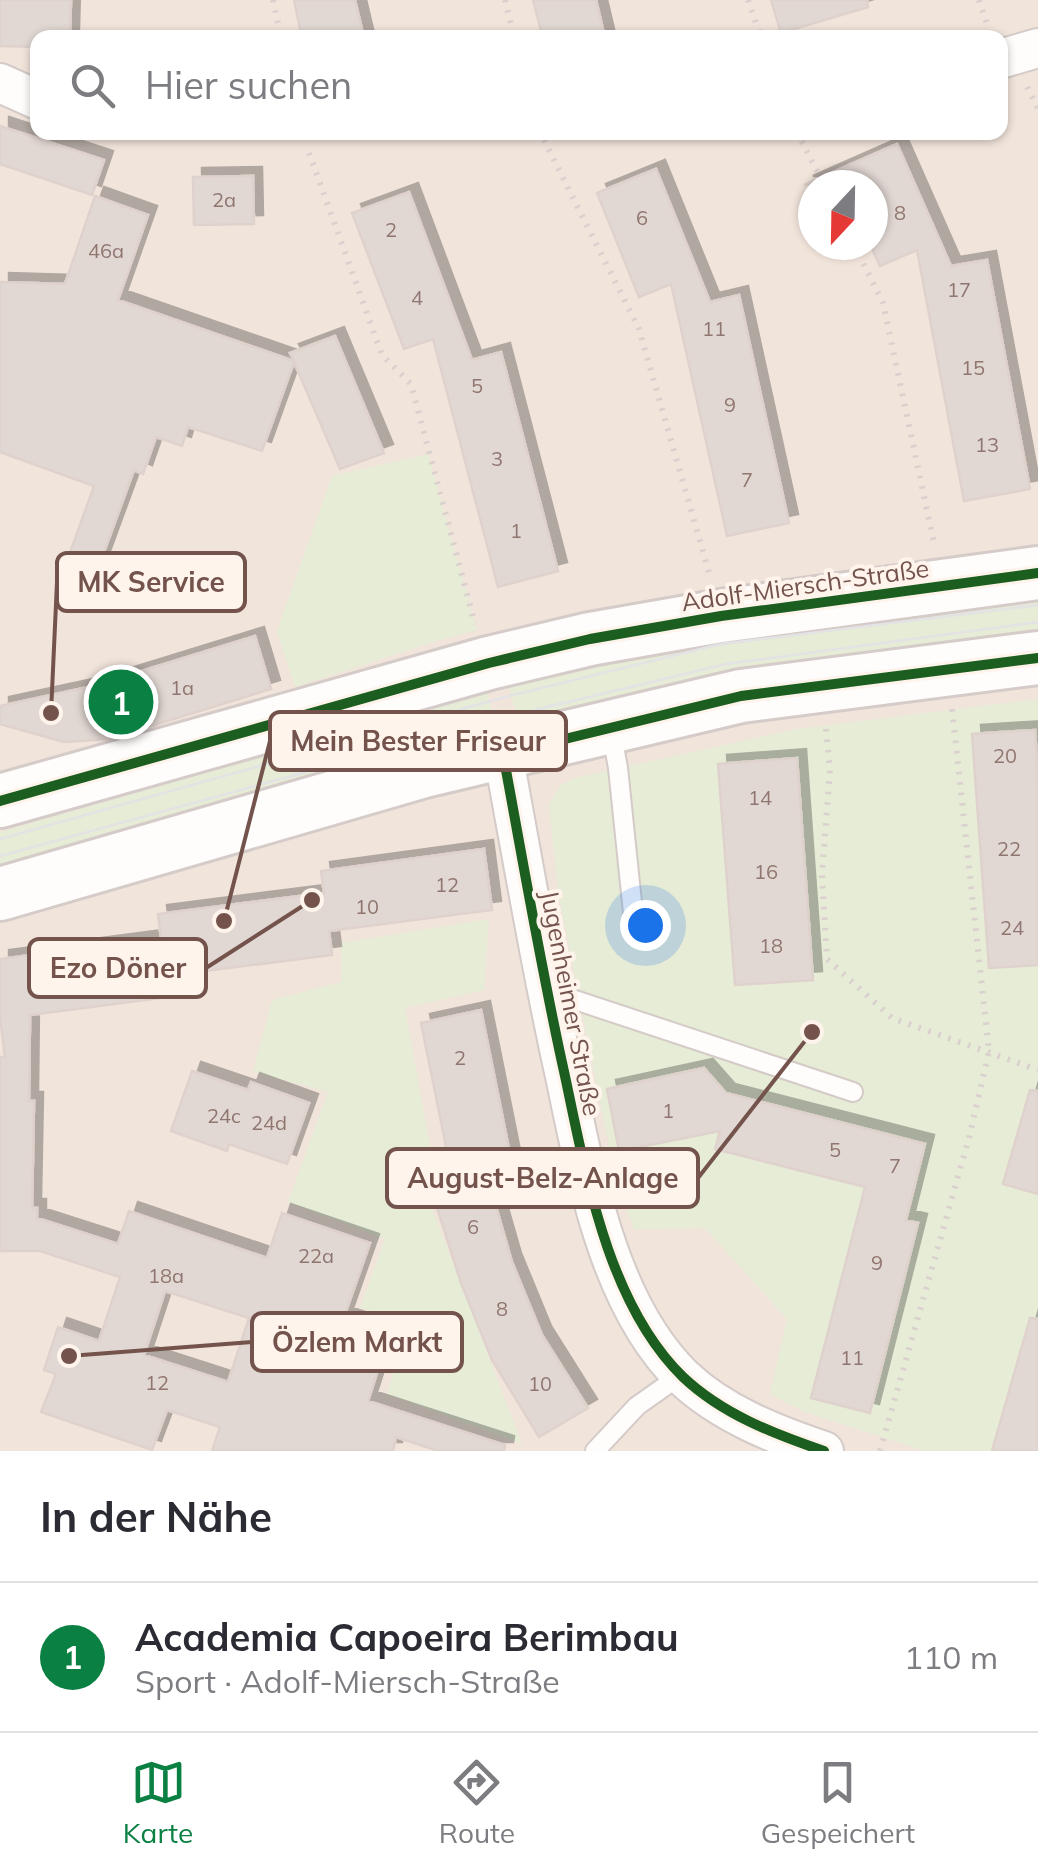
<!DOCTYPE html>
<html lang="de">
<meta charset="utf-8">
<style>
body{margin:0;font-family:Mulish,sans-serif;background:#f7f7f7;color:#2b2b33}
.compass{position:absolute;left:798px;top:170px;width:90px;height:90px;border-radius:50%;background:#fff;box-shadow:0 2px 8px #0004;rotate:202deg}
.you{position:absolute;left:645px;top:925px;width:35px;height:35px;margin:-25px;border:8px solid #fff;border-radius:50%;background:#1a73e8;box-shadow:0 0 0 15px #1a73e833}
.badge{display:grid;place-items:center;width:65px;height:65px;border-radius:50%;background:#0b8043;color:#fff;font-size:32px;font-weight:700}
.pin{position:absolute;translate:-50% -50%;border:5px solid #fff;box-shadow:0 2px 10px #0006}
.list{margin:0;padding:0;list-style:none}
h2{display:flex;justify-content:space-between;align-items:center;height:130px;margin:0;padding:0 40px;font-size:42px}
h2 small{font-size:32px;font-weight:400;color:#7c7c81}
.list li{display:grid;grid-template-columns:65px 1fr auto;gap:30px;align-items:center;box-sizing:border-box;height:150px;padding:0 40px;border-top:2px solid #e1e1e2}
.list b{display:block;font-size:38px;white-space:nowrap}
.list p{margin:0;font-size:32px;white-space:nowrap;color:#7c7c81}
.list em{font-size:32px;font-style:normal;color:#7c7c81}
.icon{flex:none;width:55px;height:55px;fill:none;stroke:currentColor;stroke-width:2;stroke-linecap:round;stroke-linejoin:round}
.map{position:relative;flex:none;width:1038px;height:1451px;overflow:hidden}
.search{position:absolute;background:#fff;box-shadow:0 2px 8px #0004;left:30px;right:30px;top:30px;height:110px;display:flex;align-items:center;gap:25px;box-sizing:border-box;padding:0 35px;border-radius:20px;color:#7c7c81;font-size:38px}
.sheet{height:280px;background:#fff}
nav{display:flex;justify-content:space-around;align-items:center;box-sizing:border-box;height:140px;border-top:2px solid #e1e1e2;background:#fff;font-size:28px;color:#7c7c81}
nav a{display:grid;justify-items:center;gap:5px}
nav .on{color:#0b8043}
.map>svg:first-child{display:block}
.residential{fill:#f1e4db;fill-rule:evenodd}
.green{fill:#e6ecd6}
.building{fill:#e2d8d3;stroke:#dfd2cd;stroke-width:2.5;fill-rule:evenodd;filter:url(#shadow)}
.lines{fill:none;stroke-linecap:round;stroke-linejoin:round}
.lane-casing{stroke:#d4cbc8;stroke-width:22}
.street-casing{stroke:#d4cbc8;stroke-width:42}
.secondary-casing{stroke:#d5cbc8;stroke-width:58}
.path{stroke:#dad0ce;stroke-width:6;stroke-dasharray:2.5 8;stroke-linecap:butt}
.lane{stroke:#fefdfc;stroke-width:18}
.street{stroke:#fefdfc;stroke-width:38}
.secondary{stroke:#fefdfc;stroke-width:52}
.tram{stroke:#e3e2e4;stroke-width:2.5}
.cycleway-casing{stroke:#fef4ec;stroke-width:16}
.cycleway{stroke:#1b5e20;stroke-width:10}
.labels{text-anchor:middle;stroke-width:8;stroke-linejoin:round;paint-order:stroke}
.number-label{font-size:20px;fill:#907670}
.street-label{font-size:25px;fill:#73534c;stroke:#fef4ec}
.leader{fill:none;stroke:#73534c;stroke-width:4}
.callout-dot{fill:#73534c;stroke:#fef4ec;stroke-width:4}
.callout{fill:#fef4ec;stroke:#73534c;stroke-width:4}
.callout-label{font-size:28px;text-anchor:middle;font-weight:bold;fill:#73534c}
</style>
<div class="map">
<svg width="1038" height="1451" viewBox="0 0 1038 1451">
<defs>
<filter id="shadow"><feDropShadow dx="9" dy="-9" stdDeviation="0" flood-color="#0004"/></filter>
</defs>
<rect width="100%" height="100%" fill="#f6f0eb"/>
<path class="residential" d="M 0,0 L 1038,0 L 1038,1451 L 0,1451 ZM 38,38 L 1000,38 L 1000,132 L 38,132 ZM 813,185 L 873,185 L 873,245 L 813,245 Z"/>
<path class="green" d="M 428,454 L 477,630 L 436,641 L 295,687 L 277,631 L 332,476 Z
M 1038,599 L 1038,630 L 723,673 L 518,722 L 508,683 L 738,636 Z
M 487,691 L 498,735 L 0,877 L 0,832 Z
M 1038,699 L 1038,1451 L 925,1451 L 805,1412 L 770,1394 L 787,1319 L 705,1228 L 634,1229 L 614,1172 L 558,892 L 549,804 L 561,785 L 575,778 L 797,729 Z
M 489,919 L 484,990 L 405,1008 L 435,1174 L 422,1182 L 522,1444 L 387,1394 L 410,1321 L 360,1308 L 385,1239 L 288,1202 L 328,1092 L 253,1072 L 272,1000 L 341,982 L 341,943 Z"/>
<path class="building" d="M 0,0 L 71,0 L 70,38 L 38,38 L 38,47 L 0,46 Z
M 294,0 L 355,0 L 364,38 L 302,38 Z
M 533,0 L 596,0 L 605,38 L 543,38 Z
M 771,0 L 867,0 L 868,7 L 781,33 Z
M 0,126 L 104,160 L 92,195 L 0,164 Z
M 897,144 L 951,266 L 987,260 L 1030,489 L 964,501 L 917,250 L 880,266 L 873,251 L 873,185 L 804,185 Z
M 656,169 L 710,302 L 739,295 L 789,523 L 727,536 L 671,284 L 639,297 L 597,193 Z
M 253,176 L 254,224 L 194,225 L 193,177 Z
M 409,192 L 472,360 L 501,352 L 558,571 L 498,587 L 433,339 L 404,349 L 352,213 Z
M 95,196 L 148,215 L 118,300 L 294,361 L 290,353 L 335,336 L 384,453 L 340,469 L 294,362 L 262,451 L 188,427 L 182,446 L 156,437 L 143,474 L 134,470 L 97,571 L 67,561 L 94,486 L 0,452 L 0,282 L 65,284 Z
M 255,636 L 271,689 L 109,739 L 64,742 L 0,724 L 0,706 L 93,686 Z
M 1035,730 L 1038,778 L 1038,965 L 989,968 L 972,734 Z
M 797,758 L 813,980 L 735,985 L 718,764 Z
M 484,849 L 492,910 L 329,931 L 332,955 L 166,976 L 169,997 L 30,1015 L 29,1101 L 34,1101 L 32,1208 L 37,1208 L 37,1218 L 118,1244 L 129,1211 L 267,1258 L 282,1213 L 370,1243 L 344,1317 L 390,1332 L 368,1401 L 505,1445 L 504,1451 L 438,1451 L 396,1437 L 393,1451 L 212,1451 L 220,1427 L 167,1410 L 152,1450 L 41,1412 L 56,1374 L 44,1370 L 58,1327 L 99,1341 L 120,1277 L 40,1251 L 0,1251 L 0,1057 L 5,1057 L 0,1017 L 0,959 L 161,938 L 158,914 L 324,893 L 321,871 ZM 165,1291 L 249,1318 L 228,1382 L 144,1355 Z
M 481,1010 L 514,1174 L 488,1179 L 512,1262 L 542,1335 L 588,1408 L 539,1437 L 492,1360 L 461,1283 L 432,1192 L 454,1186 L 421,1023 Z
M 704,1068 L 726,1093 L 925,1144 L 906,1220 L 918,1223 L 870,1413 L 811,1398 L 865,1187 L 715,1149 L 720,1131 L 619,1151 L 607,1089 Z
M 192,1071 L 248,1090 L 251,1082 L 309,1103 L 287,1164 L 229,1144 L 227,1151 L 171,1131 Z
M 1030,1090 L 1038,1091 L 1038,1194 L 1003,1184 Z
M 1030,1318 L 1038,1319 L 1038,1451 L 992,1451 Z"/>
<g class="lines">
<defs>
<path id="lane" d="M 611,729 L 618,768 L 634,922
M 548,1001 L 572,999 L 853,1092
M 595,1451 L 637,1406 L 681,1375"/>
<path id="street" d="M 1000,59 L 1038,48
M 0,83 L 38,100
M 503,754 C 523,861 541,969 565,1076 C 586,1175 608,1304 683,1377 C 722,1414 774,1434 824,1451"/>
<path id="secondary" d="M 0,801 L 489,663 L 590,639 L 721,616 L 1038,573
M 0,894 L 424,771 L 741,696 L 1038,658"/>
</defs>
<use href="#lane" class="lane-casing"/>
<use href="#street" class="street-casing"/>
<use href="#secondary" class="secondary-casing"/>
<path class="path" d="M 273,0 L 281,38
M 505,0 L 514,38
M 748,0 L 761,38
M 979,0 L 988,27
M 1027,87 L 1038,108
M 797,132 L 824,185
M 544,140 L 639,329 L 710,576
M 309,153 L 382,355 L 411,384 L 475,624
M 854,245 L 883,303 L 934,543
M 826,729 L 830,770 L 822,875 L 827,959 L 892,1018 L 1038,1070
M 880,1451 L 969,1138 L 989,1051 L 952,709"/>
<use href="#lane" class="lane"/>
<use href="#street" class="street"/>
<use href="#secondary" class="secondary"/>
<path class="tram" d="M 0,839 L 505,697 L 721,644 L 1038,605
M 0,856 L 510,716 L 726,664 L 1038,622"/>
<defs>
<path id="cycleway" d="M 0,801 L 489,663 L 590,639 L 721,616 L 1038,573
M 824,1451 C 774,1434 722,1414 683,1377 C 608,1304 586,1175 565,1076 C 541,969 523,861 503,754 L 741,696 L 1038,658"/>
</defs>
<use href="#cycleway" class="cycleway-casing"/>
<use href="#cycleway" class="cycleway"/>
</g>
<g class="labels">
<g class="number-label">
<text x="224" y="207">2a</text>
<text x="900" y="220">8</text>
<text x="642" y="225">6</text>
<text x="391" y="237">2</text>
<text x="106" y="258">46a</text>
<text x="959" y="297">17</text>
<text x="417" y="305">4</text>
<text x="714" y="336">11</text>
<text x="973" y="375">15</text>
<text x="477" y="393">5</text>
<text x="730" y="412">9</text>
<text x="987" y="452">13</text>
<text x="497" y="466">3</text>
<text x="747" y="487">7</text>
<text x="516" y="538">1</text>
<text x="182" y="695">1a</text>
<text x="1005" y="763">20</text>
<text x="760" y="805">14</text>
<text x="1009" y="856">22</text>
<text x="766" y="879">16</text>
<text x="447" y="892">12</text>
<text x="367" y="914">10</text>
<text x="1012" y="935">24</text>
<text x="771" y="953">18</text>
<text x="460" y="1065">2</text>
<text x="668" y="1118">1</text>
<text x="224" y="1123">24c</text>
<text x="269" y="1130">24d</text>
<text x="835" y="1157">5</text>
<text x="895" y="1173">7</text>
<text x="473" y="1234">6</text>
<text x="316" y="1263">22a</text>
<text x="877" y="1270">9</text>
<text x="166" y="1283">18a</text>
<text x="502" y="1316">8</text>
<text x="852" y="1365">11</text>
<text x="157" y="1390">12</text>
<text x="540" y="1391">10</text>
</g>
<g class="street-label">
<text transform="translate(805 585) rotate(-8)" y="9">Adolf-Miersch-Straße</text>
<text transform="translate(571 1003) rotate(79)" y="9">Jugenheimer Straße</text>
</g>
</g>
<path class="leader" d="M51 713L57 582M224 921L270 741M312 900L206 968M812 1032L698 1178M69 1356L252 1342"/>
<g class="callout-dot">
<circle cx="51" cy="713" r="10"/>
<circle cx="224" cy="921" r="10"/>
<circle cx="312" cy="900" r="10"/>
<circle cx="812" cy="1032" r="10"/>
<circle cx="69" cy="1356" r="10"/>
</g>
<g class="callout">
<rect x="57" y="553" width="188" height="58" rx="10"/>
<rect x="270" y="712" width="296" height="58" rx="10"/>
<rect x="29" y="939" width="177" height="58" rx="10"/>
<rect x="387" y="1149" width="311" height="58" rx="10"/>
<rect x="252" y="1313" width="210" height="58" rx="10"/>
</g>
<g class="callout-label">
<text x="151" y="592">MK Service</text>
<text x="418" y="751">Mein Bester Friseur</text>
<text x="118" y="978">Ezo Döner</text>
<text x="543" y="1188">August-Belz-Anlage</text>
<text x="357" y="1352">Özlem Markt</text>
</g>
</svg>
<svg class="compass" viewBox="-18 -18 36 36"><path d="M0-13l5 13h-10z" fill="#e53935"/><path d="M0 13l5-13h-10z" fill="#7c7c81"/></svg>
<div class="you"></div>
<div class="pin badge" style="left:121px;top:702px">1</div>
<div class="search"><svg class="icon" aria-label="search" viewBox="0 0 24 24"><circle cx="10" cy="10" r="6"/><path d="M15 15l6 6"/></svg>Hier suchen</div>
</div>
<section class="sheet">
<h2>In der Nähe<small></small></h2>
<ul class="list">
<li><span class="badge">1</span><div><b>Academia Capoeira Berimbau</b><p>Sport · Adolf-Miersch-Straße</p></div><em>110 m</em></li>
</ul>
</section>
<nav>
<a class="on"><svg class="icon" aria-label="map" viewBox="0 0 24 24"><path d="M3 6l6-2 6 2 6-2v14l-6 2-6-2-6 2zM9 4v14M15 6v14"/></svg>Karte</a>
<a><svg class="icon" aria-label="directions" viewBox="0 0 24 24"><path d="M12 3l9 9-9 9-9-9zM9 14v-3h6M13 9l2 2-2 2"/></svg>Route</a>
<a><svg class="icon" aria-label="saved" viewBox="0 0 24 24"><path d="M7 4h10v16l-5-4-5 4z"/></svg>Gespeichert</a>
</nav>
